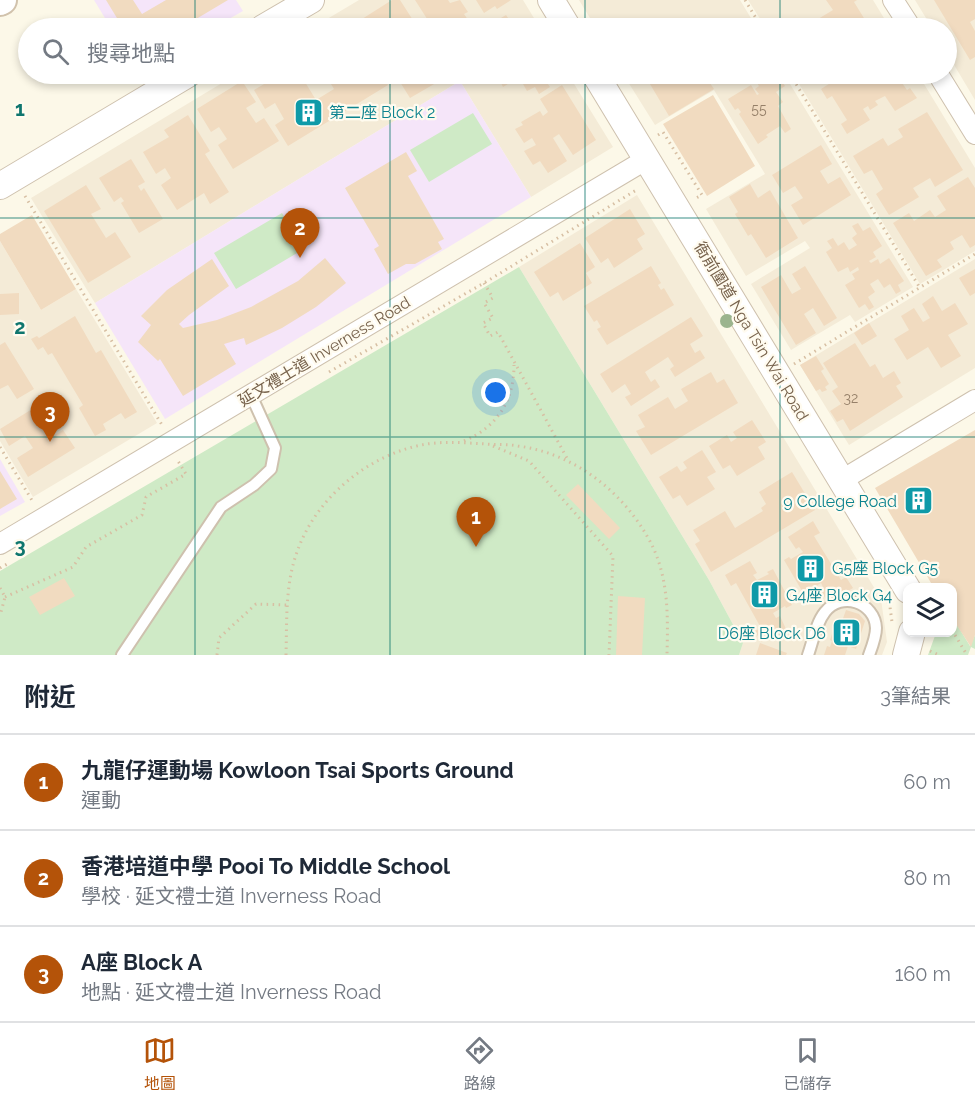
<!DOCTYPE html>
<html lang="zh-TW">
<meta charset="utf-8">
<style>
body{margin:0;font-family:Raleway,"Noto Sans TC",sans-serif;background:#f6f6f7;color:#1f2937}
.controls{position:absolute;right:18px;bottom:18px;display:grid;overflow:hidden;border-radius:12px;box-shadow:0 3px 9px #0003}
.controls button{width:54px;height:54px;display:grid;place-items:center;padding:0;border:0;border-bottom:2px solid #e0e1e3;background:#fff;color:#1f2937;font:30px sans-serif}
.you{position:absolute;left:496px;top:393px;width:21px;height:21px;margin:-15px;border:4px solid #fff;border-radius:50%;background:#1a73e8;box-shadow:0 0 0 9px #1a73e833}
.badge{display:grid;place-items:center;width:39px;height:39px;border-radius:50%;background:#b45309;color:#fff;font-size:20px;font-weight:700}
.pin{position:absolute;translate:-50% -50px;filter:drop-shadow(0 2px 3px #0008)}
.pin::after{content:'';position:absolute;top:32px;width:21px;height:18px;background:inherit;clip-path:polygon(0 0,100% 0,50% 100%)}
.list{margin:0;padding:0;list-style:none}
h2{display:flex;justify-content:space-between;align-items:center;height:78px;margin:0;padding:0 24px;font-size:26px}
h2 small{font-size:20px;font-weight:400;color:#747a83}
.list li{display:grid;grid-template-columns:39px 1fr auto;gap:18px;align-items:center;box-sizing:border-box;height:96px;padding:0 24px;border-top:2px solid #e0e1e3}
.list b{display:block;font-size:22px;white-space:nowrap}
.list p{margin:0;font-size:20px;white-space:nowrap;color:#747a83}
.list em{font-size:20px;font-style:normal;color:#747a83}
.icon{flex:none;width:33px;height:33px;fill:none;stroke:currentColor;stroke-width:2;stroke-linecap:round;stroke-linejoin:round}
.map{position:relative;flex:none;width:975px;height:655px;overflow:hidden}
.search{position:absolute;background:#fff;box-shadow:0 3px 9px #0003;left:18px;right:18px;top:18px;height:66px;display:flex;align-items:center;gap:15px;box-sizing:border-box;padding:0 21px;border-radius:33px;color:#747a83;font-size:22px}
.sheet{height:366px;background:#fff}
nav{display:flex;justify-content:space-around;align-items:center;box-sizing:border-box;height:84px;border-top:2px solid #e0e1e3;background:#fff;font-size:16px;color:#747a83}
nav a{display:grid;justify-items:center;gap:3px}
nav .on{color:#b45309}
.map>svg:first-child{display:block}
.residential{fill:#f4ebd7}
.education{fill:#f5e5f9}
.green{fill:#cfeac6}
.building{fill:#f1dbc0}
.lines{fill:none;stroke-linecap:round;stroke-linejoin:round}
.service-casing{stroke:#cec1ae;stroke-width:14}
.minor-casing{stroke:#cec1ae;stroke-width:22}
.tertiary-casing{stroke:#cec1ae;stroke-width:28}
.secondary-casing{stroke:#d1c2ac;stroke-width:32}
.path{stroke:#d7bfa3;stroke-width:3;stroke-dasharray:1.5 4.5;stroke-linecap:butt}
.service{stroke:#fff;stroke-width:10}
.minor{stroke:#fff;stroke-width:20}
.tertiary{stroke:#fff;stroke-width:26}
.secondary{stroke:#fff;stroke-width:28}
.tree{fill:#9bb48e}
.grid{fill:none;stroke:#0f766e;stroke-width:1.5;stroke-opacity:0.55}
.labels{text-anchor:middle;stroke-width:4.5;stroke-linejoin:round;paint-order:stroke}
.number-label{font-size:14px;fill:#968069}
.culture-label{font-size:16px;fill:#0d838f;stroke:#fffbef;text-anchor:start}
.street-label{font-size:16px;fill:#77624c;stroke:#fffbef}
.grid-label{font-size:20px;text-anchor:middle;font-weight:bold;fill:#0f766e;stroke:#fffbef;stroke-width:4.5;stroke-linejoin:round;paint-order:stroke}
</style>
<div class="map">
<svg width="975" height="655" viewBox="0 0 975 655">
<rect width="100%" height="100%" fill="#fcf8e8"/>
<path class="residential" d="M 359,0 L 523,0 L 540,28 L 312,28 Z
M 579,0 L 740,0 L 757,28 L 596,28 Z
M 748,0 L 873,0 L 890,28 L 766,28 Z
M 915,0 L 975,0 L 975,100 L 947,53 L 946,28 L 932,28 Z
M 237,74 L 568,74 L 613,147 L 531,197 L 460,81 L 95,303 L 31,198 Z
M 623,74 L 784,74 L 913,287 L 855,322 L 850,315 L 791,350 L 751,284 L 810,248 L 805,241 L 746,276 L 706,209 L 765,174 L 714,90 L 655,125 Z
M 793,74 L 918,74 L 975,168 L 975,251 L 920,284 Z
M 637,195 L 881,599 L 887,642 L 882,655 L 739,655 L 743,643 L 709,580 L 519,267 Z
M 0,241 L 41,310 L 76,289 L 157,423 L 33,497 L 0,441 Z
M 975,259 L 975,368 L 849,445 L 800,365 Z"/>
<path class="education" d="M 94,0 L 236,0 L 243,11 L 213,28 L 111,28 Z
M 460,81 L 531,197 L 165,419 L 95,303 Z
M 0,459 L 25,502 L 0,516 Z"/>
<path class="green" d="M 473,113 L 492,144 L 429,182 L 410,150 Z
M 282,213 L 304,249 L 236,289 L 214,253 Z
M 519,267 L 709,580 L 743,643 L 739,655 L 0,655 L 0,571 Z
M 953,618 L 970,646 L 975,635 L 975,649 L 971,647 L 968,655 L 928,655 L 936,633 L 952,632 Z"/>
<path class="building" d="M 106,0 L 133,0 L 142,14 L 166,0 L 228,0 L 181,28 L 123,28 Z
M 392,0 L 400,0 L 418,28 L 368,28 L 362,19 Z
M 415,0 L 448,0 L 450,3 L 460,0 L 468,12 L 464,14 L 473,27 L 447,28 L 441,18 L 431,25 Z
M 476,0 L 511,0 L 497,9 L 495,6 L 484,13 Z
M 826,0 L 857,0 L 854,2 L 867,23 L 870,21 L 875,28 L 803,28 L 833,10 Z
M 934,0 L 975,0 L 975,19 L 970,22 L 975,31 L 975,57 L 970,60 Z
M 506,15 L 515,28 L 498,28 L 494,22 Z
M 281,74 L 318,74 L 305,82 L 316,100 L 334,89 L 325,74 L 382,74 L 388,85 L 288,146 L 275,125 L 284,119 L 275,103 L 265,109 L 254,90 Z
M 395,74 L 446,74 L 448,76 L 410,98 Z
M 507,74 L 541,74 L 550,87 L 539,94 L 535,87 L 527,91 L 519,77 L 503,87 L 499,79 Z
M 644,74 L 704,74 L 714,89 L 669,116 Z
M 765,74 L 770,76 L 777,74 L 785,86 L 776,92 L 783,102 L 778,106 L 791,129 L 785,133 L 780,126 L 766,135 L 768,137 L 758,144 L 739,114 L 741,112 L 738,108 L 735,110 L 728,99 L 751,85 L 757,95 L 759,94 L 755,89 L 759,86 L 755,80 Z
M 855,74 L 860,76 L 864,74 L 896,74 L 907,90 L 910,88 L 917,98 L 895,111 L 885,96 L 875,101 L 878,105 L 870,110 L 868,106 L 863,109 L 870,120 L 847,134 L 841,124 L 847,120 L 832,96 L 827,99 L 821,89 L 843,75 L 848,83 L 852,80 L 850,77 Z
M 242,81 L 256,102 L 246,108 L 256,123 L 264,118 L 279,141 L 233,169 L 218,145 L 227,139 L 219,127 L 211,132 L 197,109 Z
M 562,85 L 596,140 L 573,155 L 559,134 L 553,138 L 567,161 L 548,173 L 540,161 L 533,165 L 524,151 L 536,145 L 532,138 L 524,143 L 515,129 L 523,125 L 521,122 L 540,111 L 543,116 L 548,112 L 540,99 Z
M 713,95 L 755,166 L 707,196 L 663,124 Z
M 927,112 L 963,170 L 935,187 L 930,178 L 913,188 L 919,197 L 889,215 L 876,194 L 883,189 L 872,170 L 864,174 L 853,156 L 883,138 L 888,146 L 903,137 L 898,129 Z
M 188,115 L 210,151 L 205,154 L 229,192 L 210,204 L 204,193 L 177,210 L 161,185 L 171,178 L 165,168 L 156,174 L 143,152 L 169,137 L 164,130 Z
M 821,145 L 832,164 L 820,171 L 828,184 L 840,177 L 851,195 L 803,225 L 791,205 L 803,198 L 795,186 L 783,193 L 772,175 Z
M 406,152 L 417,171 L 408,176 L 444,239 L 438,242 L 442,249 L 415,264 L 406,264 L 388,274 L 374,249 L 379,246 L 345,188 Z
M 131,159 L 145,182 L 138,186 L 141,191 L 144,188 L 163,219 L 139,233 L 121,203 L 124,201 L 121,197 L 114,202 L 99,178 Z
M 968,177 L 975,188 L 975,245 L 970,248 L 962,235 L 950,242 L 954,249 L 937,260 L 942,267 L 926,276 L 893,223 L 909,213 L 914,221 L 930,210 L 935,217 L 946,210 L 937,196 Z
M 750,184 L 758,198 L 770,190 L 798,238 L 766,258 L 751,234 L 748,236 L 735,214 L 738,212 L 729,197 Z
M 86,185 L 101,209 L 91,214 L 106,238 L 115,232 L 131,257 L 88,283 L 44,211 Z
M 630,209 L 645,234 L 637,239 L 643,249 L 614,268 L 608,258 L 601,263 L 585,238 Z
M 32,215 L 76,289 L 41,310 L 0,241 L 0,234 Z
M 858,223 L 863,231 L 870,227 L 882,246 L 873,252 L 876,257 L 869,261 L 871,263 L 878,259 L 880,264 L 889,258 L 904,281 L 898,285 L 901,291 L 896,294 L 890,284 L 884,288 L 878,279 L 870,284 L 875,292 L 868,297 L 874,307 L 869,310 L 865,304 L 859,308 L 845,285 L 855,279 L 852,274 L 859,270 L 858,267 L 850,272 L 848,267 L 838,272 L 826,252 L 832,248 L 827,241 L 833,238 L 838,246 L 844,242 L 849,250 L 857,245 L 852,238 L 857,234 L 852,226 Z
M 580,243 L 595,267 L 586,273 L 592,283 L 563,301 L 558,292 L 550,297 L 534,272 Z
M 325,258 L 346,283 L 316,307 L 282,328 L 246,345 L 244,338 L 224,344 L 236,364 L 183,396 L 160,359 L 158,361 L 138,342 L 151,325 L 141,316 L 167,290 L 212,259 L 229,286 L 189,315 L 179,324 L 183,328 L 217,320 L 251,307 L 298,281 Z
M 651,266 L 661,283 L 658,285 L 661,290 L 664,288 L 674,305 L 607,345 L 597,329 L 601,327 L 597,320 L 594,322 L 584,306 Z
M 805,266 L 837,318 L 824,326 L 813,308 L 804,314 L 816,333 L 796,345 L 761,287 L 781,275 L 792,294 L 801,289 L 792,274 Z
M 975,269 L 975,293 L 970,296 L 959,278 Z
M 19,293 L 19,314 L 0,315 L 0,294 Z
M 933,296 L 942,311 L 955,303 L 968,324 L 948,335 L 961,356 L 941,368 L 928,347 L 907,360 L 894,339 L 909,330 L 901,316 L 914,308 L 923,322 L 930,318 L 922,304 Z
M 75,316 L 96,353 L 101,350 L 137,412 L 125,419 L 121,413 L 103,424 L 106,430 L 95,436 L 79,408 L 83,405 L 52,353 L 48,355 L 43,347 L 38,350 L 31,339 L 37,336 L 39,338 Z
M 691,317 L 703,336 L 690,344 L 695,353 L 700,350 L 705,358 L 675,377 L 670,369 L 674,366 L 668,357 L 645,372 L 651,382 L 655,379 L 660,387 L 631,406 L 625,397 L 631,394 L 625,384 L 612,393 L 600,374 Z
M 869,323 L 877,336 L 862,345 L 854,333 Z
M 5,342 L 34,389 L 17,399 L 8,385 L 0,389 L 0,345 Z
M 855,343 L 870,367 L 875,364 L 883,378 L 894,371 L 901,383 L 896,386 L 903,397 L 850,431 L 843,419 L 837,422 L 830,411 L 841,404 L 832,391 L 838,387 L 823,363 Z
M 816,356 L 824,369 L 821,371 L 829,384 L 825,387 L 827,390 L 822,392 L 820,389 L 816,391 L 800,365 Z
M 711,372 L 717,383 L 724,379 L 738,403 L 651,455 L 636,431 L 645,427 L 638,415 L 668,397 L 675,409 L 688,401 L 681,389 Z
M 45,401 L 56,417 L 41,427 L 48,439 L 63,430 L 75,448 L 28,477 L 17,458 L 33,448 L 25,436 L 9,446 L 0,429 Z
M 752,420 L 766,442 L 758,447 L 765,459 L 737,476 L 730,465 L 723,469 L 709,446 L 727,435 L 731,442 L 737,438 L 733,432 Z
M 975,430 L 975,635 L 971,647 L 952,618 L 952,588 L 934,588 L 875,488 Z
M 702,450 L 716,472 L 707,477 L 715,489 L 687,506 L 680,495 L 673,499 L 659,477 L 677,466 L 681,472 L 687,468 L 683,462 Z
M 0,471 L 17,499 L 0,509 Z
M 792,472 L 815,510 L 711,572 L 695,544 L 700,541 L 693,530 L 725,511 L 735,528 L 763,511 L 761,508 L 766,504 L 759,492 Z
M 578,484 L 620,528 L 609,539 L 566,495 Z
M 813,521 L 820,533 L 814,536 L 841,580 L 846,577 L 853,588 L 828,603 L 821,591 L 824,589 L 821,583 L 809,591 L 810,593 L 805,596 L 784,560 L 789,557 L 791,559 L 803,552 L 799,547 L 796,549 L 788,537 Z
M 750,561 L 757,573 L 753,575 L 757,580 L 769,574 L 767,572 L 773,569 L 792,605 L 786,608 L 785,606 L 773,613 L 776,618 L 780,616 L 786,629 L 761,642 L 755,631 L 761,628 L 736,583 L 731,586 L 725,575 Z
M 64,578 L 75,596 L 40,615 L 29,597 Z
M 618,596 L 645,598 L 642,655 L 616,655 Z
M 846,610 L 859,614 L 865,621 L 856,649 L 848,646 L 845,655 L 824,655 L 827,646 L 830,647 L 832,641 L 830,640 L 836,622 L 841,624 Z
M 760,643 L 787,653 L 786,655 L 756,655 Z"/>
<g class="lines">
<defs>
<path id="service" d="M 122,655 L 221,507 L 254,485 L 271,469 L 275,448 L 251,395
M 808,655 C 813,641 816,623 825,612 C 841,591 875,602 876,628 C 876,637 872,647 869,655"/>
<path id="minor" d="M 893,0 L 911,28
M 938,74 L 975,134
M 842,480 L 975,400
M 0,544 L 647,159"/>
<path id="tertiary" d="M 551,0 L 568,28
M 263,28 L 311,0
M 595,74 L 908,590
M 0,186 L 188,74
M 906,655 L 912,632"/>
<path id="secondary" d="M 0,1 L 2,0"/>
</defs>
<use href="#service" class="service-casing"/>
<use href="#minor" class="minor-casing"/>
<use href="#tertiary" class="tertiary-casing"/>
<use href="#secondary" class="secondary-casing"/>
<path class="path" d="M 745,0 L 762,28
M 790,74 L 920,288
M 658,135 L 663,132 L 702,195 L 696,198
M 25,196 L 162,425
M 484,283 L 493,298 L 484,303 L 493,318 L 483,323 L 490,336 L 498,332 L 568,460
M 794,364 L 975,254
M 329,372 L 484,283 L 638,189
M 464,441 C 497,427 514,401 514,365
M 493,446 L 529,461 L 613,556 L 609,655
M 0,447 L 33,502
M 0,568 L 9,563
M 0,588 L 5,597 L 0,616
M 5,597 L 73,567 L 86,547 L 142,515 L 146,497 L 186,474 L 178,461
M 888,602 L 890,607 L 892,622
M 952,630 L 967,655
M 930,651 L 939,655
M 217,655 L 219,638 L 256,604 L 288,605
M 286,655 C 287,621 285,585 297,552 C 316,497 370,453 427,444 C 447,441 467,443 486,444 C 497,445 508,444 518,446 C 572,453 620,489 647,536 C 669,573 668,614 667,655"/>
<use href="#service" class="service"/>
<use href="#minor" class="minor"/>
<use href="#tertiary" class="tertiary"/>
<use href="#secondary" class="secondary"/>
</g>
<circle class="tree" cx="727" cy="321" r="7"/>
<path class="grid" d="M 195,0 L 195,28M 390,0 L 390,28M 585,0 L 585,28M 780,0 L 780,28M 195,74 L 195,655M 390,74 L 390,655M 585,74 L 585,655M 780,74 L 780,655M 0,218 L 975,218M 0,437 L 975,437"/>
<defs>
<symbol id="building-square" viewBox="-11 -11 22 22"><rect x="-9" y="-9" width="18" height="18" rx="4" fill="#0f9aa8" stroke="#fffbef"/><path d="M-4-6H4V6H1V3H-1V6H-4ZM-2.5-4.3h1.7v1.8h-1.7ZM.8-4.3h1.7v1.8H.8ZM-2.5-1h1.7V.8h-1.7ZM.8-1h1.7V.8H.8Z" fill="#fff"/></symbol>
</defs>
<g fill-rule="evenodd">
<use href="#building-square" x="292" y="96" width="33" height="33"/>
<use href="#building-square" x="902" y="484" width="33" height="33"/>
<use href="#building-square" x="794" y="552" width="33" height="33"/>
<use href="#building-square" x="748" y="578" width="33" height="33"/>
<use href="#building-square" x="830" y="616" width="33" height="33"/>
</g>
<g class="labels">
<g class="number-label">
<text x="759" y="114">55</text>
<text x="851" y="403">32</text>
</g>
<g class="culture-label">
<text x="329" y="118">第二座 Block 2</text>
<text x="897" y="507" text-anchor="end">9 College Road</text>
<text x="832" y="574">G5座 Block G5</text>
<text x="786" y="601">G4座 Block G4</text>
<text x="826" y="639" text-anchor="end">D6座 Block D6</text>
</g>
<g class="street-label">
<text transform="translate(752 331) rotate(59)" y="6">衙前圍道 Nga Tsin Wai Road</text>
<text transform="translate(324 351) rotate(-31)" y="6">延文禮士道 Inverness Road</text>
</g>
</g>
<g class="grid-label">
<text x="20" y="116">1</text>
<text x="20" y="334">2</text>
<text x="20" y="553">3</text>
</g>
</svg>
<div class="controls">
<button><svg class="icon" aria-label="layers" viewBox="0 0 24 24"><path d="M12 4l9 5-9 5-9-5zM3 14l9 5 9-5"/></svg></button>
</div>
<div class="you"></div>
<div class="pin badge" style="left:476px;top:547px">1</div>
<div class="pin badge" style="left:300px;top:258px">2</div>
<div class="pin badge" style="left:50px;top:442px">3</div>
<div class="search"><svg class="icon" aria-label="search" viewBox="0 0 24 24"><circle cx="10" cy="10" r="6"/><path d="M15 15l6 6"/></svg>搜尋地點</div>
</div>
<section class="sheet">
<h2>附近<small>3筆結果</small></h2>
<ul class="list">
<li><span class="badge">1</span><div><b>九龍仔運動場 Kowloon Tsai Sports Ground</b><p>運動</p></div><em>60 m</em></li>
<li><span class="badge">2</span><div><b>香港培道中學 Pooi To Middle School</b><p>學校 · 延文禮士道 Inverness Road</p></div><em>80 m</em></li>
<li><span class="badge">3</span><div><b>A座 Block A</b><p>地點 · 延文禮士道 Inverness Road</p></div><em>160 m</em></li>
</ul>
</section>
<nav>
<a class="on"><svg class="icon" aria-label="map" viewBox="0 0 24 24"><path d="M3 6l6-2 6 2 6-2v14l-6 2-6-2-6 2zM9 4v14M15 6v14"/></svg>地圖</a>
<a><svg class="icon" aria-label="directions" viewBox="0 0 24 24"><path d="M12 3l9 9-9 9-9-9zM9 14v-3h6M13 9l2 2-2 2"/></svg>路線</a>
<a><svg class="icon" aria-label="saved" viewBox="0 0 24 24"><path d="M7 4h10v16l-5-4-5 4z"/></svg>已儲存</a>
</nav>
